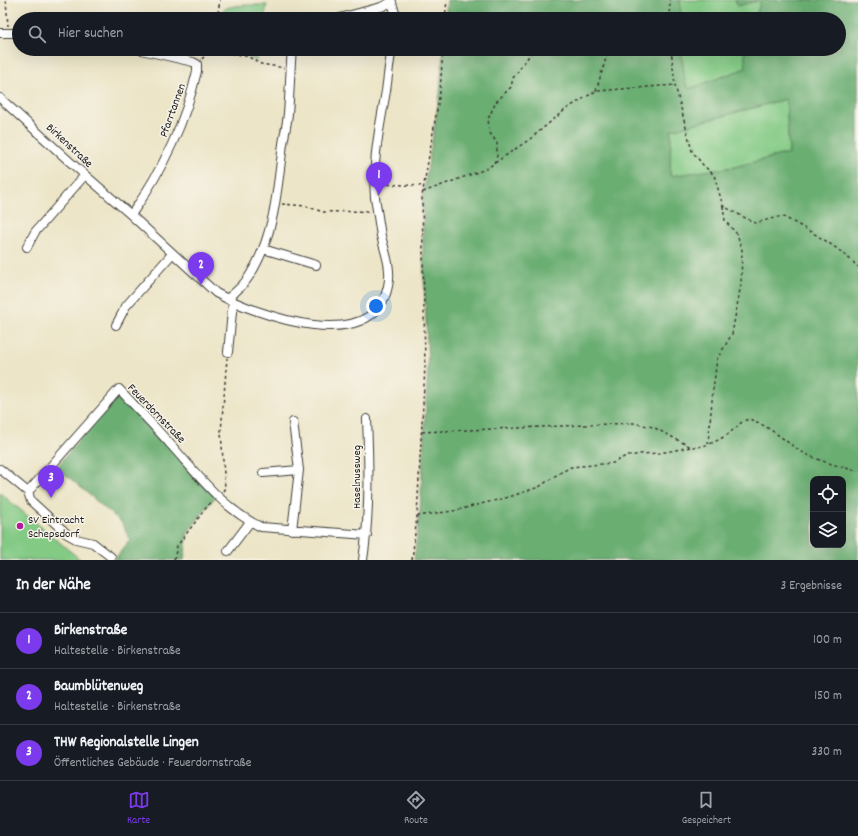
<!DOCTYPE html>
<html lang="de">
<meta charset="utf-8">
<style>
body{margin:0;font-family:Dekko,sans-serif;background:#242831;color:#f1f3f6}
.controls{position:absolute;right:12px;bottom:12px;display:grid;overflow:hidden;border-radius:8px;box-shadow:0 4px 16px #0002}
.controls button{width:36px;height:36px;display:grid;place-items:center;padding:0;border:0;border-bottom:1px solid #363941;background:#171b24;color:#f1f3f6;font:20px sans-serif}
.you{position:absolute;left:376px;top:306px;width:14px;height:14px;margin:-10px;border:3px solid #fff;border-radius:50%;background:#1a73e8;box-shadow:0 0 0 6px #1a73e833}
.badge{display:grid;place-items:center;width:26px;height:26px;border-radius:50%;background:#7c3aed;color:#fff;font-size:13px;font-weight:700}
.pin{position:absolute;translate:-50% -33px;filter:drop-shadow(0 1px 2px #0008)}
.pin::after{content:'';position:absolute;top:21px;width:14px;height:12px;background:inherit;clip-path:polygon(0 0,100% 0,50% 100%)}
.list{margin:0;padding:0;list-style:none}
h2{display:flex;justify-content:space-between;align-items:center;height:52px;margin:0;padding:0 16px;font-size:17px}
h2 small{font-size:13px;font-weight:400;color:#9ea1a6}
.list li{display:grid;grid-template-columns:26px 1fr auto;gap:12px;align-items:center;box-sizing:border-box;height:56px;padding:0 16px;border-top:1px solid #363941}
.list b{display:block;font-size:15px;white-space:nowrap}
.list p{margin:0;font-size:13px;white-space:nowrap;color:#9ea1a6}
.list em{font-size:13px;font-style:normal;color:#9ea1a6}
.icon{flex:none;width:22px;height:22px;fill:none;stroke:currentColor;stroke-width:2;stroke-linecap:round;stroke-linejoin:round}
.map{position:relative;flex:none;width:858px;height:560px;overflow:hidden}
.search{position:absolute;background:#171b24;box-shadow:0 4px 16px #0002;left:12px;right:12px;top:12px;height:44px;display:flex;align-items:center;gap:10px;box-sizing:border-box;padding:0 14px;border-radius:22px;color:#9ea1a6;font-size:15px}
.sheet{height:220px;background:#171b24}
nav{display:flex;justify-content:space-around;align-items:center;box-sizing:border-box;height:56px;border-top:1px solid #363941;background:#171b24;font-size:11px;color:#9ea1a6}
nav a{display:grid;justify-items:center;gap:2px}
nav .on{color:#7c3aed}
.map>svg:first-child{display:block}
.green{fill:#83ca85;stroke:#507350}
.forest{fill:#6aae72;stroke:#436547;fill-rule:evenodd}
.lines{fill:none;stroke-linecap:round;stroke-linejoin:round}
.minor-casing{stroke:#3b3a36;stroke-width:10}
.path{stroke:#3b3a36;stroke-width:1.5;stroke-dasharray:3 3;stroke-linecap:butt}
.minor{stroke:#fff;stroke-width:8}
.poi-dot{fill:#b5179e;stroke:#f7f3e8;stroke-width:1.5}
.labels{text-anchor:middle;stroke-width:3;stroke-linejoin:round;paint-order:stroke}
.street-label{font-size:12px;fill:#1c1c1c;stroke:#f7f3e8}
.poi-label{font-size:12px;fill:#1c1c1c;stroke:#f7f3e8;text-anchor:start}
</style>
<div class="map">
<svg width="858" height="560" viewBox="0 0 858 560">
<rect width="100%" height="100%" fill="#f7f3e8"/>
<filter id="ink" filterUnits="userSpaceOnUse"><feTurbulence type="fractalNoise" baseFrequency=".025" numOctaves="2"/><feDisplacementMap in="SourceGraphic" scale="8" xChannelSelector="R" yChannelSelector="G"/><feConvolveMatrix kernelMatrix="1 2 1 2 8 2 1 2 1" color-interpolation-filters="sRGB"/></filter>
<filter id="wash" filterUnits="userSpaceOnUse"><feTurbulence type="fractalNoise" baseFrequency=".012" numOctaves="4" result="noise"/><feDisplacementMap in="SourceGraphic" scale="16" xChannelSelector="R" yChannelSelector="G"/><feGaussianBlur stdDeviation="0.9" result="paint"/><feColorMatrix in="noise" values="0 0 0 0 0 0 0 0 0 0 0 0 0 0 0 0 0 1.4 0 .05"/><feComposite in="paint" operator="in"/></filter>
<g filter="url(#wash)">
<rect width="100%" height="100%" fill="#ece5c7"/>
<path class="green" d="M 680,0 L 735,0 L 738,6 L 761,0 L 755,19 L 681,19 Z
M 267,5 L 264,19 L 220,19 C 221,16 221,12 223,10 C 229,4 258,5 267,5 Z
M 216,49 L 258,49 L 256,61 L 245,55 L 217,52 Z
M 681,49 L 744,49 L 746,68 L 689,89 L 685,82 Z
M 786,99 L 789,153 L 734,167 L 670,176 L 671,130 Z
M 0,493 L 81,560 L 0,560 Z"/>
<path class="forest" d="M 447,0 L 680,0 L 681,19 L 445,19 Z
M 735,0 L 760,0 L 738,6 Z
M 761,0 L 858,0 L 858,560 L 414,560 L 420,511 L 428,366 L 423,254 L 423,196 L 440,92 L 443,49 L 681,49 L 685,82 L 689,89 L 746,68 L 744,49 L 839,49 L 839,19 L 755,19 ZM 786,99 L 789,153 L 734,167 L 670,176 L 671,130 ZM 813,479 L 843,479 L 843,545 L 813,545 Z
M 119,389 L 216,496 L 188,532 L 184,560 L 114,560 L 130,540 L 122,523 L 57,467 Z"/>
</g>
<g filter="url(#ink)">
<g class="lines">
<defs>
<path id="minor" d="M 391,0 L 397,19
M 336,19 L 381,7 L 392,2
M 0,33 L 19,33
M 0,98 L 69,161 L 131,215 L 216,293 C 256,315 374,358 388,286 C 392,269 385,252 381,236 C 379,223 377,210 375,197 C 372,161 380,126 386,91 C 388,77 389,63 392,49
M 131,215 C 162,171 185,124 197,71 L 197,64 L 193,62 L 137,49
M 27,247 L 35,232 L 85,175
M 263,249 L 316,265
M 227,299 C 236,292 244,285 250,275 C 273,239 277,194 282,152 C 283,139 287,126 288,113 C 290,92 290,70 292,49
M 116,325 L 126,306 L 172,254
M 228,352 L 233,302
M 0,469 L 28,492 L 119,389 C 136,407 154,426 171,445 C 198,475 223,509 261,527 L 367,535
M 263,473 L 299,470
M 28,492 L 31,501 L 67,534 L 76,539 L 93,543 L 111,557
M 292,530 L 299,470 L 293,422
M 228,551 L 250,522
M 363,560 C 370,513 369,466 367,419"/>
</defs>
<use href="#minor" class="minor-casing"/>
<path class="path" d="M 6,0 L 8,26
M 217,19 L 220,0
M 445,19 L 447,0
M 669,19 L 670,0
M 671,49 L 675,85 L 692,151 L 703,165 L 714,175 L 723,206 L 755,223 L 782,216 C 808,230 837,245 858,267
M 208,52 L 236,54 L 249,57 L 261,64 L 284,68
M 202,59 L 208,52 L 209,49
M 596,91 L 607,55 L 604,49
M 494,163 L 497,156 L 497,143 L 490,133 L 488,119 L 496,102 L 511,87 L 513,78 L 534,49
M 382,184 L 424,186
M 423,192 L 486,169 L 530,139 L 566,109 L 596,91 L 675,85
M 282,204 L 306,206 L 323,212 L 369,211
M 422,432 L 633,423 L 653,427 L 691,447 C 705,448 723,439 733,430 C 741,424 738,423 749,419 C 768,425 782,439 799,450 C 817,461 838,466 858,471
M 708,444 L 713,390 L 717,359 L 732,334 L 741,284 L 742,250 L 737,234 L 725,221 L 723,206
M 223,491 L 225,488 L 221,432 L 227,358
M 417,516 L 453,511 L 509,497 L 539,487 L 558,474 L 571,467 L 613,463 L 624,457 L 640,454 L 660,453 L 691,447
M 174,560 L 177,546 L 212,500
M 412,560 L 417,516 L 425,366 L 422,196 L 440,92 L 443,49"/>
<use href="#minor" class="minor"/>
</g>
</g>
<circle class="poi-dot" cx="20" cy="526" r="4"/>
<g class="labels">
<g class="street-label">
<text transform="translate(172 110) rotate(-70)" y="4">Pfarrtannen</text>
<text transform="translate(70 145) rotate(43)" y="4">Birkenstraße</text>
<text transform="translate(157 413) rotate(46)" y="4">Feuerdornstraße</text>
<text transform="translate(356 477) rotate(-90)" y="4">Haselnussweg</text>
</g>
<g class="poi-label">
<text x="28" y="523">SV Eintracht<tspan x="28" dy="14">Schepsdorf</tspan></text>
</g>
</g>
</svg>
<div class="controls">
<button><svg class="icon" aria-label="locate" viewBox="0 0 24 24"><circle cx="12" cy="12" r="6"/><path d="M12 2v4M12 18v4M2 12h4M18 12h4"/></svg></button>
<button><svg class="icon" aria-label="layers" viewBox="0 0 24 24"><path d="M12 4l9 5-9 5-9-5zM3 14l9 5 9-5"/></svg></button>
</div>
<div class="you"></div>
<div class="pin badge" style="left:379px;top:195px">1</div>
<div class="pin badge" style="left:201px;top:285px">2</div>
<div class="pin badge" style="left:51px;top:498px">3</div>
<div class="search"><svg class="icon" aria-label="search" viewBox="0 0 24 24"><circle cx="10" cy="10" r="6"/><path d="M15 15l6 6"/></svg>Hier suchen</div>
</div>
<section class="sheet">
<h2>In der Nähe<small>3 Ergebnisse</small></h2>
<ul class="list">
<li><span class="badge">1</span><div><b>Birkenstraße</b><p>Haltestelle · Birkenstraße</p></div><em>100 m</em></li>
<li><span class="badge">2</span><div><b>Baumblütenweg</b><p>Haltestelle · Birkenstraße</p></div><em>150 m</em></li>
<li><span class="badge">3</span><div><b>THW Regionalstelle Lingen</b><p>Öffentliches Gebäude · Feuerdornstraße</p></div><em>330 m</em></li>
</ul>
</section>
<nav>
<a class="on"><svg class="icon" aria-label="map" viewBox="0 0 24 24"><path d="M3 6l6-2 6 2 6-2v14l-6 2-6-2-6 2zM9 4v14M15 6v14"/></svg>Karte</a>
<a><svg class="icon" aria-label="directions" viewBox="0 0 24 24"><path d="M12 3l9 9-9 9-9-9zM9 14v-3h6M13 9l2 2-2 2"/></svg>Route</a>
<a><svg class="icon" aria-label="saved" viewBox="0 0 24 24"><path d="M7 4h10v16l-5-4-5 4z"/></svg>Gespeichert</a>
</nav>
